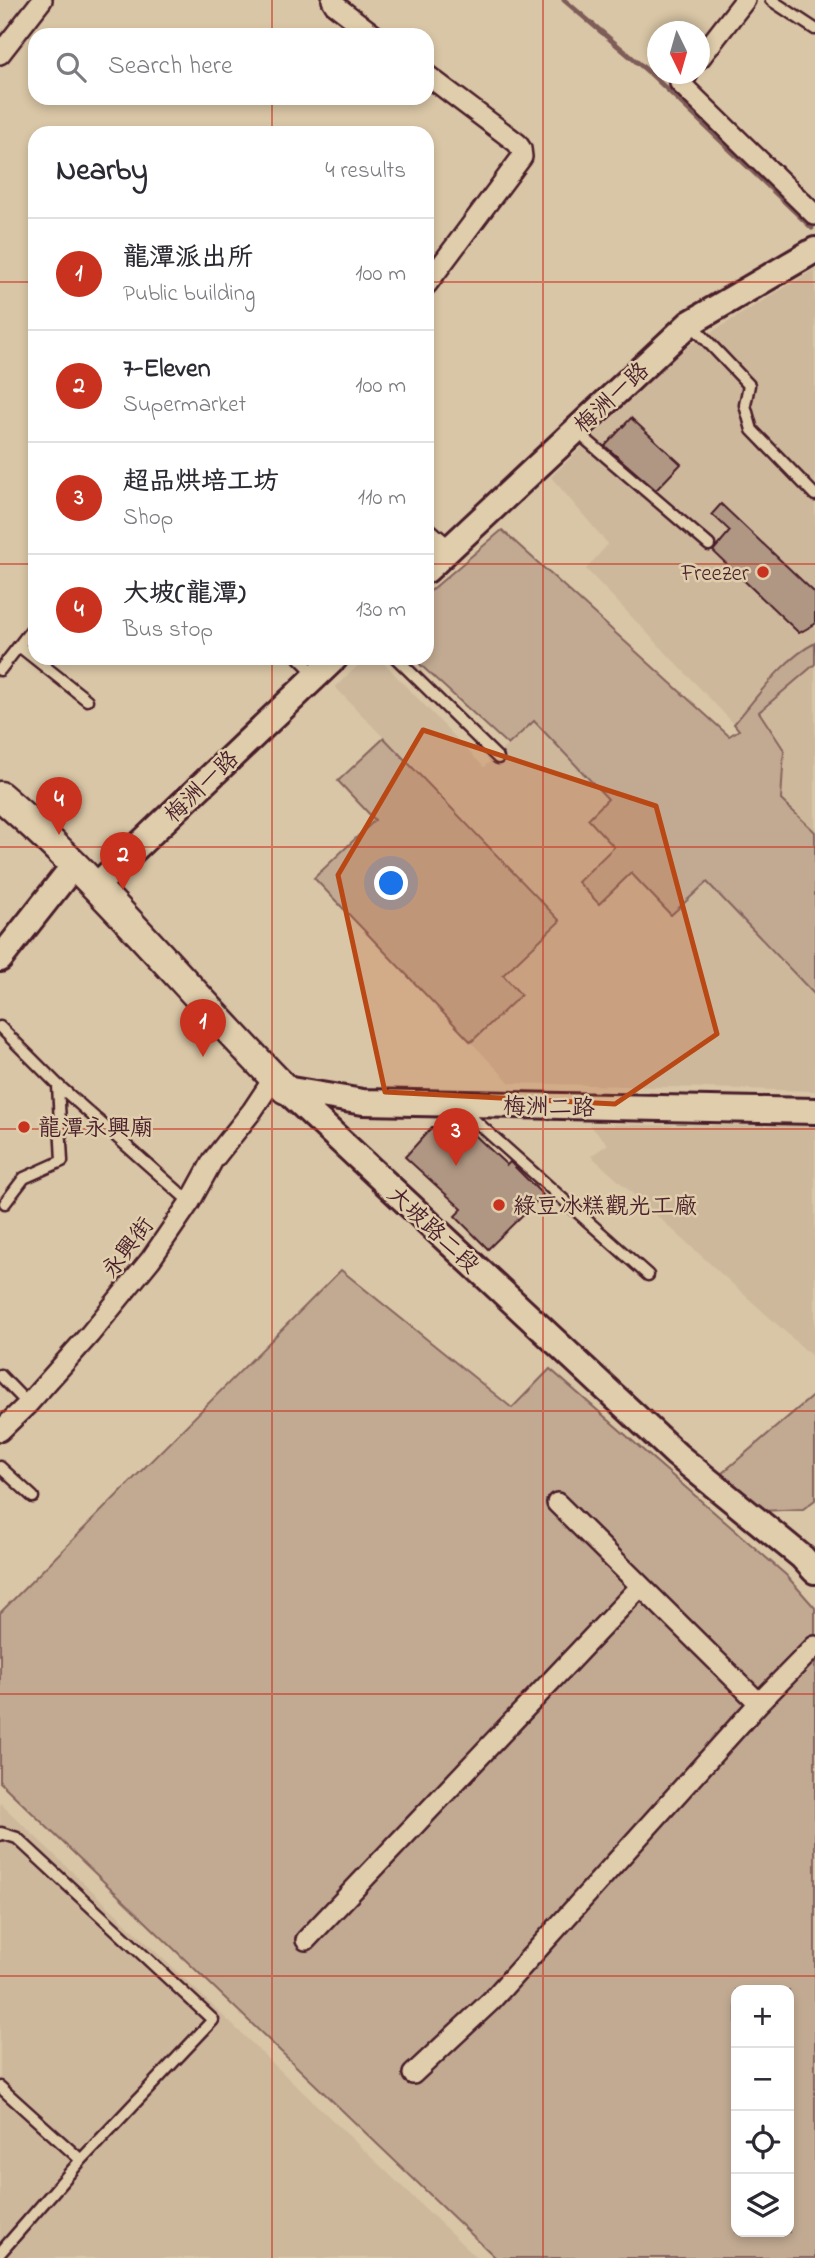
<!DOCTYPE html>
<meta charset="utf-8">
<style>
body{margin:0;font-family:"Indie Flower","LXGW WenKai TC",sans-serif;background:#f7f7f7;color:#2b2b33}
.controls{position:absolute;right:21px;bottom:21px;display:grid;overflow:hidden;border-radius:14px;box-shadow:0 4px 10px #0003}
.controls button{width:63px;height:63px;display:grid;place-items:center;padding:0;border:0;border-bottom:2px solid #e1e1e2;background:#fff;color:#2b2b33;font:35px sans-serif}
.compass{position:absolute;left:647px;top:21px;width:63px;height:63px;border-radius:50%;background:#fff;box-shadow:0 4px 10px #0003;rotate:175deg}
.you{position:absolute;left:392px;top:884px;width:24px;height:24px;margin:-18px;border:5px solid #fff;border-radius:50%;background:#1a73e8;box-shadow:0 0 0 10px #1a73e833}
.badge{display:grid;place-items:center;width:46px;height:46px;border-radius:50%;background:#c8321e;color:#fff;font-size:23px;font-weight:700}
.pin{position:absolute;translate:-50% -58px;filter:drop-shadow(0 2px 4px #0008)}
.pin::after{content:'';position:absolute;top:37px;width:24px;height:21px;background:inherit;clip-path:polygon(0 0,100% 0,50% 100%)}
.list{margin:0;padding:0;list-style:none}
h2{display:flex;justify-content:space-between;align-items:center;height:91px;margin:0;padding:0 28px;font-size:30px}
h2 small{font-size:23px;font-weight:400;color:#7c7c81}
.list li{display:grid;grid-template-columns:46px 1fr auto;gap:21px;align-items:center;box-sizing:border-box;height:112px;padding:0 28px;border-top:2px solid #e1e1e2}
.list b{display:block;font-size:26px;white-space:nowrap}
.list p{margin:0;font-size:23px;white-space:nowrap;color:#7c7c81}
.list em{font-size:23px;font-style:normal;color:#7c7c81}
.icon{flex:none;width:38px;height:38px;fill:none;stroke:currentColor;stroke-width:2;stroke-linecap:round;stroke-linejoin:round}
.map{position:relative;flex:none;width:815px;height:2258px;overflow:hidden}
.search{position:absolute;background:#fff;box-shadow:0 4px 10px #0003;left:28px;top:28px;width:406px;height:77px;display:flex;align-items:center;gap:18px;box-sizing:border-box;padding:0 24px;border-radius:21px;color:#7c7c81;font-size:26px}
.panel{position:absolute;background:#fff;box-shadow:0 4px 10px #0003;left:28px;top:126px;width:406px;height:539px;border-radius:21px}
.map>svg:first-child{display:block}
.built{fill:#cdb89c}
.green{fill:#c2aa92;stroke:#86645e;stroke-width:2;fill-rule:evenodd}
.lines{fill:none;stroke-linecap:round;stroke-linejoin:round}
.stream{stroke:#7e5c58;stroke-width:5}
.building{fill:#b09783;stroke:#4a1f2b;stroke-width:2}
.service-casing{stroke:#4a1f2b;stroke-width:15}
.minor-casing{stroke:#4a1f2b;stroke-width:24}
.tertiary-casing{stroke:#4a1f2b;stroke-width:30}
.secondary-casing{stroke:#4a1f2b;stroke-width:33}
.service{stroke:#dfcdab;stroke-width:10}
.minor{stroke:#dfcdab;stroke-width:19}
.tertiary{stroke:#dfcdab;stroke-width:24}
.secondary{stroke:#dfcdab;stroke-width:28}
.marked{fill:#b94815;fill-opacity:0.2;stroke:#b94815;stroke-width:5;stroke-linejoin:round}
.grid{fill:none;stroke:#c8321e;stroke-width:2;stroke-opacity:0.55}
.poi-dot{fill:#c8321e;stroke:#dfcdab;stroke-width:2.5}
.labels{text-anchor:middle;stroke-width:5;stroke-linejoin:round;paint-order:stroke}
.street-label{font-size:23px;fill:#4a1f2b;stroke:#dfcdab}
.poi-label{font-size:23px;fill:#4a1f2b;stroke:#dfcdab;text-anchor:start}
</style>
<div class="map">
<svg width="815" height="2258" viewBox="0 0 815 2258">
<rect width="100%" height="100%" fill="#d9c6a6"/>
<filter id="ink" filterUnits="userSpaceOnUse"><feTurbulence type="fractalNoise" baseFrequency=".0143" numOctaves="2"/><feDisplacementMap in="SourceGraphic" scale="14" xChannelSelector="R" yChannelSelector="G"/><feConvolveMatrix kernelMatrix="1 2 1 2 8 2 1 2 1" color-interpolation-filters="sRGB"/></filter>
<g filter="url(#ink)">
<path class="built" d="M 815,269 L 815,643 L 801,651 L 734,724 L 586,569 L 608,544 L 551,477 L 682,350 Z
M 366,658 L 379,658 L 484,767 L 533,721 L 609,800 L 615,847 L 578,882 L 631,873 L 706,882 L 815,995 L 815,1091 L 510,1083 L 471,1042 L 520,995 L 502,975 L 560,921 L 335,687 Z
M 815,664 L 815,832 L 781,800 L 784,750 L 759,712 Z
M 589,1125 L 815,1126 L 815,1353 L 812,1356 L 591,1156 L 608,1144 Z
M 0,1803 L 477,2258 L 0,2258 Z"/>
<path class="green" d="M 502,530 L 729,736 L 739,730 L 734,724 C 758,696 782,660 815,643 L 815,664 L 759,712 L 784,750 L 781,800 L 815,832 L 815,995 L 707,882 L 671,915 L 631,873 L 599,904 L 578,882 L 614,847 L 588,819 L 608,799 L 534,721 L 508,745 L 413,658 L 427,658 L 427,594 Z
M 384,738 L 560,921 L 503,975 L 521,995 L 471,1042 L 314,878 L 375,820 L 338,781 Z
M 341,1270 L 512,1408 L 550,1369 L 786,1575 L 815,1608 L 815,2258 L 496,2258 L 0,1782 L 0,1613 ZM 736,1990 L 789,1990 L 789,2232 L 736,2232 Z
M 815,1394 L 815,1500 L 803,1509 L 762,1511 L 721,1474 Z"/>
<g class="lines">
<path class="stream" d="M 564,0 L 651,74 L 812,228"/>
</g>
<path class="building" d="M 631,418 L 681,464 L 656,490 L 605,446 Z
M 721,504 L 815,593 L 815,624 L 799,633 L 713,551 L 730,531 L 712,514 Z
M 432,1127 L 466,1127 L 507,1165 L 510,1162 L 543,1195 L 488,1249 L 455,1216 L 462,1209 L 405,1157 Z"/>
<g class="lines">
<defs>
<path id="service" d="M 771,0 L 815,29
M 692,325 L 749,385 L 745,405 L 752,430 L 815,495
M 576,431 L 709,545
M 19,646 L 87,700
M 299,658 L 316,675
M 396,658 L 498,758
M 0,670 L 35,625
M 0,1027 L 58,1085 L 190,1202
M 463,1110 L 648,1275
M 5,1203 L 24,1178 L 62,1161 L 58,1085
M 0,1375 L 28,1404
M 0,1467 L 33,1497
M 0,1835 L 1,1833 L 17,1838 L 213,2020 L 81,2160 L 0,2253
M 0,2087 L 81,2160"/>
<path id="minor" d="M 332,0 L 335,5 L 374,35
M 0,54 L 42,0
M 700,58 L 745,0
M 688,74 L 680,83 L 815,215
M 427,75 L 517,143 L 521,149 L 522,157 L 427,284
M 427,532 L 448,550
M 0,1431 L 28,1404 L 90,1334 L 151,1259 L 190,1202 L 213,1160 L 252,1111 L 274,1078
M 557,1503 L 759,1703
M 306,1940 L 640,1587
M 413,2074 L 491,2001 L 759,1703 L 815,1646"/>
<path id="tertiary" d="M 427,570 L 690,323 L 815,250
M 96,886 L 335,658
M 0,959 L 75,864
M 285,1089 L 677,1455 L 802,1557 L 815,1571
M 285,1089 L 363,1102 L 815,1111"/>
<path id="secondary" d="M 0,796 C 104,885 189,992 285,1089"/>
</defs>
<use href="#service" class="service-casing"/>
<use href="#minor" class="minor-casing"/>
<use href="#tertiary" class="tertiary-casing"/>
<use href="#secondary" class="secondary-casing"/>
<use href="#service" class="service"/>
<use href="#minor" class="minor"/>
<use href="#tertiary" class="tertiary"/>
<use href="#secondary" class="secondary"/>
</g>
</g>
<path class="marked" d="M 423,730 L 656,806 L 717,1034 L 615,1104 L 385,1092 L 338,875 Z"/>
<path class="grid" d="M 272,0 L 272,35M 543,0 L 543,2258M 272,98 L 272,133M 0,282 L 35,282M 427,282 L 815,282M 0,564 L 35,564M 427,564 L 815,564M 272,658 L 272,2258M 0,847 L 815,847M 0,1129 L 815,1129M 0,1411 L 815,1411M 0,1694 L 815,1694M 0,1976 L 815,1976"/>
<g class="poi-dot">
<circle cx="763" cy="572" r="7"/>
<circle cx="24" cy="1127" r="7"/>
<circle cx="499" cy="1205" r="7"/>
</g>
<g class="labels">
<g class="street-label">
<text transform="translate(611 397) rotate(-43)" y="8">梅洲一路</text>
<text transform="translate(201 786) rotate(-44)" y="8">梅洲一路</text>
<text transform="translate(549 1106) rotate(1)" y="8">梅洲二路</text>
<text transform="translate(434 1229) rotate(43)" y="8">大坡路二段</text>
<text transform="translate(127 1247) rotate(-53)" y="8">永興街</text>
</g>
<g class="poi-label">
<text x="749" y="580" text-anchor="end">Freezer</text>
<text x="38" y="1135">龍潭永興廟</text>
<text x="513" y="1213">綠豆冰糕觀光工廠</text>
</g>
</g>
</svg>
<div class="controls">
<button>+</button>
<button>−</button>
<button><svg class="icon" aria-label="locate" viewBox="0 0 24 24"><circle cx="12" cy="12" r="6"/><path d="M12 2v4M12 18v4M2 12h4M18 12h4"/></svg></button>
<button><svg class="icon" aria-label="layers" viewBox="0 0 24 24"><path d="M12 4l9 5-9 5-9-5zM3 14l9 5 9-5"/></svg></button>
</div>
<svg class="compass" viewBox="-18 -18 36 36"><path d="M0-13l5 13h-10z" fill="#e53935"/><path d="M0 13l5-13h-10z" fill="#7c7c81"/></svg>
<div class="you"></div>
<div class="pin badge" style="left:203px;top:1057px">1</div>
<div class="pin badge" style="left:123px;top:890px">2</div>
<div class="pin badge" style="left:456px;top:1166px">3</div>
<div class="pin badge" style="left:59px;top:835px">4</div>
<div class="search"><svg class="icon" aria-label="search" viewBox="0 0 24 24"><circle cx="10" cy="10" r="6"/><path d="M15 15l6 6"/></svg>Search here</div>
<section class="panel">
<h2>Nearby<small>4 results</small></h2>
<ul class="list">
<li><span class="badge">1</span><div><b>龍潭派出所</b><p>Public building</p></div><em>100 m</em></li>
<li><span class="badge">2</span><div><b>7-Eleven</b><p>Supermarket</p></div><em>100 m</em></li>
<li><span class="badge">3</span><div><b>超品烘培工坊</b><p>Shop</p></div><em>110 m</em></li>
<li><span class="badge">4</span><div><b>大坡(龍潭)</b><p>Bus stop</p></div><em>130 m</em></li>
</ul>
</section>
</div>
